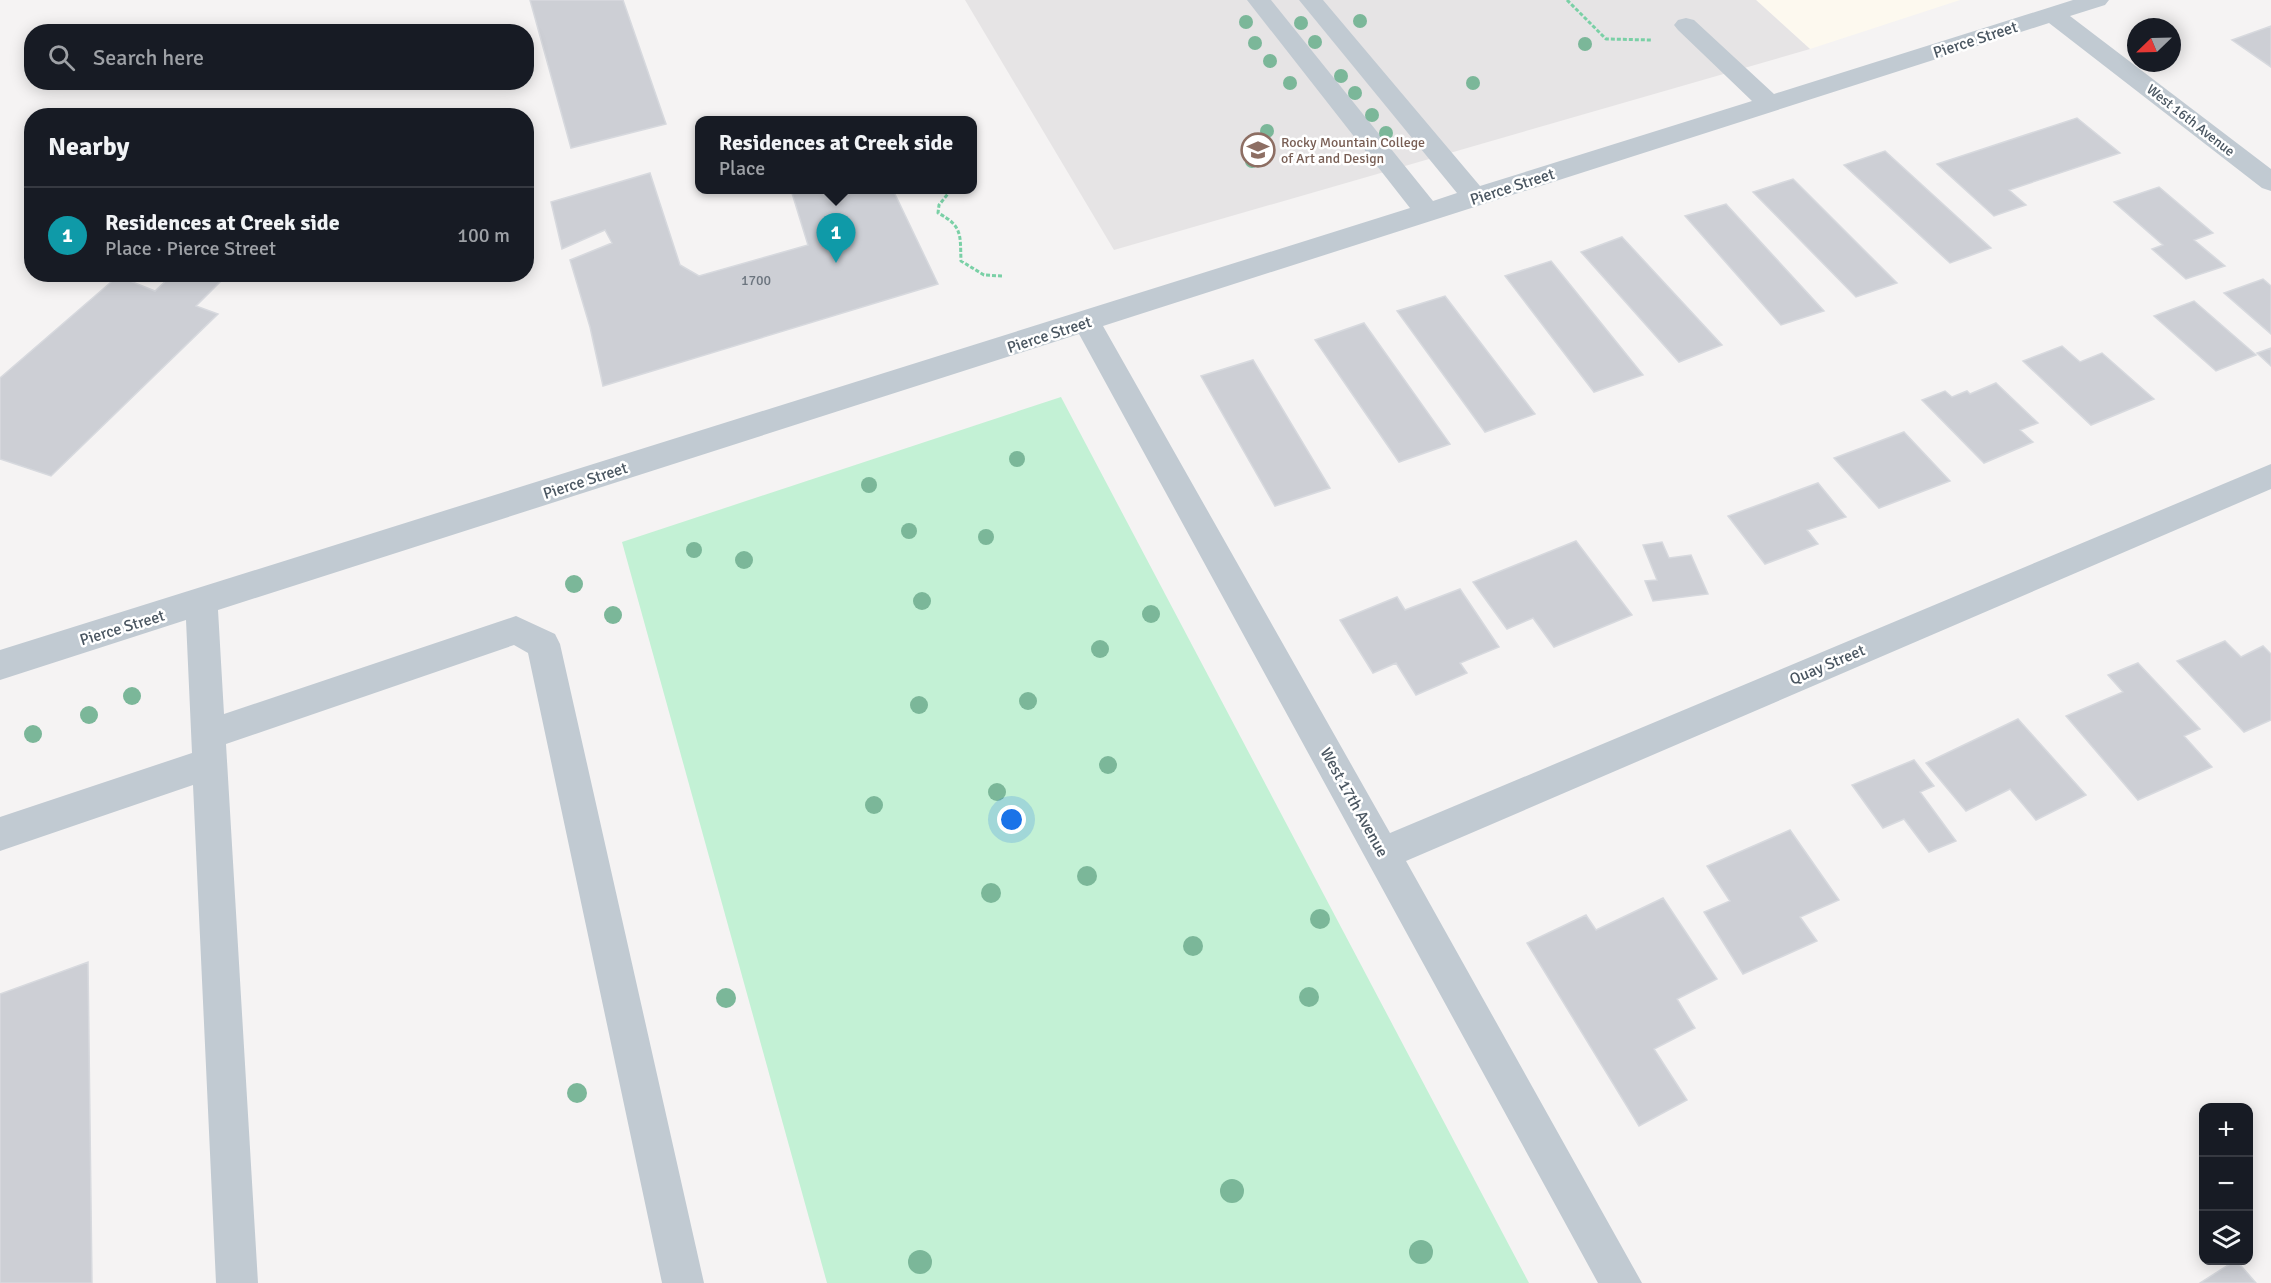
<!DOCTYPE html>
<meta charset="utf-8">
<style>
body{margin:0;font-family:Signika,sans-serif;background:#20242c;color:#f1f3f6}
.controls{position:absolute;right:18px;bottom:18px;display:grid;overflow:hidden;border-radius:12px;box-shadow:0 3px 15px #0003}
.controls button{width:54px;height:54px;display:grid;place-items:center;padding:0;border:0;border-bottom:2px solid #363941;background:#171b24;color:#f1f3f6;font:30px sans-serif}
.compass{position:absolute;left:2127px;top:18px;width:54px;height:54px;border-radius:50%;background:#171b24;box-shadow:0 3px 15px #0003;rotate:247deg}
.you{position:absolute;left:1012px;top:820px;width:21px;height:21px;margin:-15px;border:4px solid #fff;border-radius:50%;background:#1a73e8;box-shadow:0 0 0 9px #1a73e833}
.badge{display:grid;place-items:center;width:39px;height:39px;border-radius:50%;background:#0f766e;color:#fff;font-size:20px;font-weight:700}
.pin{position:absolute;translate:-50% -50px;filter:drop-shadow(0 2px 3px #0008)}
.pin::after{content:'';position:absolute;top:32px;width:21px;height:18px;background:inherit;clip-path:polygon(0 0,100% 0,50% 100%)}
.popup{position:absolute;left:695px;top:116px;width:282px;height:78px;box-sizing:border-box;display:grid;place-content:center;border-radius:12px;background:#171b24;filter:drop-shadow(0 2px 4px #0005);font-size:20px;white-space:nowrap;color:#9ea1a6}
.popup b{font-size:22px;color:#f1f3f6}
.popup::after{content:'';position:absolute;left:50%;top:100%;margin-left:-12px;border:12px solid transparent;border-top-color:#171b24}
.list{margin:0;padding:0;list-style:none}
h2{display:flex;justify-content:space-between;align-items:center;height:78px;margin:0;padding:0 24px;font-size:26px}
h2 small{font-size:20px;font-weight:400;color:#9ea1a6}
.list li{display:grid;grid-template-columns:39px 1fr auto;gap:18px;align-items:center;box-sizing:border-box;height:96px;padding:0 24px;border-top:2px solid #363941}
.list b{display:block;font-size:22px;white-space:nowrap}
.list p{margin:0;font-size:20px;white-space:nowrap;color:#9ea1a6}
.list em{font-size:20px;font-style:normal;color:#9ea1a6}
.icon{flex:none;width:33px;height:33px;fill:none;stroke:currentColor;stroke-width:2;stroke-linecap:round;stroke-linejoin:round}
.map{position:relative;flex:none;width:2271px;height:1283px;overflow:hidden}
.search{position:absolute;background:#171b24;box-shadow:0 3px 15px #0003;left:24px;top:24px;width:510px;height:66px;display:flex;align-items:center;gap:15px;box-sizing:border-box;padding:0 21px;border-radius:24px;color:#9ea1a6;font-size:22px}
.panel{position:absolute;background:#171b24;box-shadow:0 3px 15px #0003;left:24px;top:108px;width:510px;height:174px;border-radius:24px}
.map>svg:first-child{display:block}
.commercial{fill:#fdf9ef}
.education{fill:#e6e4e5}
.green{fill:#c3f1d5}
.building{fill:#cdcfd5;stroke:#d7d9de;stroke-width:1.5}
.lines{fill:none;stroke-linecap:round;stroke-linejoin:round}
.path{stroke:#7ad0a6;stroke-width:3;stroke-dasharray:4 2;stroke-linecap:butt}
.minor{fill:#c1cad2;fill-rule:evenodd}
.tree{fill:#7bb799}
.labels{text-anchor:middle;stroke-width:5;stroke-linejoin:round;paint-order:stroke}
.far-street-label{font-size:14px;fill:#4a5661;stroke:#fff}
.far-education-label{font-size:14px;fill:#785e54;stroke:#fff;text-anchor:start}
.number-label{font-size:14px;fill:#6b747e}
.street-label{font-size:16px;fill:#4a5661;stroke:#fff}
</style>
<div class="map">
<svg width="2271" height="1283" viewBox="0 0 2271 1283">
<rect width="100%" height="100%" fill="#f5f3f3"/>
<path class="commercial" d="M 1756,0 L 1960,0 L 1810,49 Z"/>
<path class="education" d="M 965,0 L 1756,0 L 1810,49 L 1114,250 Z"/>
<path class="green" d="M 1061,397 L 1529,1283 L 827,1283 L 622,542 Z"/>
<path class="building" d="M 530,0 L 623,0 L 666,124 L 571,148 Z
M 2271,26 L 2271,67 L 2232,40 Z
M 2077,118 L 2120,153 L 2009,190 L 2026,205 L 1994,216 L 1937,164 Z
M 1885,151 L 1991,248 L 1950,263 L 1844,165 Z
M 650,173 L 680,265 L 699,276 L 808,245 L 791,190 L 893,190 L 938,284 L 603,386 L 590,327 L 570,260 L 612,243 L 605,230 L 562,249 L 551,202 Z
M 1793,179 L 1897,283 L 1856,297 L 1753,192 Z
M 2159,187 L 2213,233 L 2194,240 L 2225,266 L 2186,279 L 2152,249 L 2163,245 L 2114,202 Z
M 1726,204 L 1824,311 L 1781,325 L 1685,216 Z
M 1622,237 L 1722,345 L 1679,362 L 1581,252 Z
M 1551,261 L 1643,375 L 1594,392 L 1505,276 Z
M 173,274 L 228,274 L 196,306 L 218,314 L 51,476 L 0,459 L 0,378 L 118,276 L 155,291 Z
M 2263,279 L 2271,286 L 2271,334 L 2224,293 Z
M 1445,296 L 1535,414 L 1485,432 L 1397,311 Z
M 2194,301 L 2256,355 L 2216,371 L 2154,316 Z
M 1364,323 L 1450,444 L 1399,462 L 1315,340 Z
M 2062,346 L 2080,362 L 2102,353 L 2154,399 L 2091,425 L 2023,361 Z
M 2271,348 L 2271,366 L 2257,353 Z
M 1253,360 L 1330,488 L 1275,506 L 1201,376 Z
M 1996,383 L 2038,423 L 2020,430 L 2033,442 L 1984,463 L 1922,400 L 1945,391 L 1952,397 L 1967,391 L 1970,394 Z
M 1904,432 L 1950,481 L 1879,508 L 1834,458 Z
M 1818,483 L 1846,517 L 1807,530 L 1818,544 L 1765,564 L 1728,516 Z
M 1576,541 L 1632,615 L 1554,647 L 1533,618 L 1507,629 L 1473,582 Z
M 1662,542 L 1669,558 L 1691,555 L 1708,594 L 1653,601 L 1645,581 L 1657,580 L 1643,545 Z
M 1460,589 L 1499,647 L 1460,663 L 1467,673 L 1416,695 L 1396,663 L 1373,673 L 1340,620 L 1397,597 L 1405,610 Z
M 2225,641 L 2241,657 L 2263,646 L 2271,654 L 2271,720 L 2244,732 L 2177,661 Z
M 2138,663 L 2200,729 L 2184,736 L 2212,767 L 2138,800 L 2066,716 L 2123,692 L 2108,675 Z
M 2018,719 L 2086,795 L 2036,820 L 2010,789 L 1966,811 L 1926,763 Z
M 1914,760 L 1934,786 L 1920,792 L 1956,841 L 1929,852 L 1904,819 L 1883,828 L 1852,785 Z
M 1790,830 L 1839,900 L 1800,917 L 1817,941 L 1743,974 L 1704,912 L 1730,901 L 1707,866 Z
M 1663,898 L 1717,979 L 1677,999 L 1695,1028 L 1654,1049 L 1687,1100 L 1639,1126 L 1527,943 L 1586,915 L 1596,930 Z
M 88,962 L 92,1283 L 0,1283 L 0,994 Z
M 2236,1260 L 2256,1283 L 2200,1283 Z"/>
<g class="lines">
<path class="path" d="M 1567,0 L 1606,39 L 1652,40
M 951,190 L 939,205 L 938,213 C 963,226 960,235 961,261 L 984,275 L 1002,276"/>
<path class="minor" d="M 1247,0 L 1271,0 L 1433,201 L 1457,193 L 1299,0 L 1323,0 L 1480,186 L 1752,101 L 1678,30 L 1674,25 L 1678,20 L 1686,18 L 1694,20 L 1774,94 L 2073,0 L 2109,0 L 2105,5 L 2070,16 L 2271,169 L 2271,191 L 2262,188 L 2049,23 L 1103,326 L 1390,833 L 2271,464 L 2271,489 L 1406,861 L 1642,1283 L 1598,1283 L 1079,334 L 218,610 L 224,714 L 516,616 L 555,634 L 560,644 L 704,1283 L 662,1283 L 528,653 L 514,645 L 226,744 L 258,1283 L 216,1283 L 193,785 L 0,851 L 0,817 L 192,753 L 186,620 L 0,680 L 0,650 L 1410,208 Z"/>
</g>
<g class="tree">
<circle cx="1360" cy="21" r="7"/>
<circle cx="1246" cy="22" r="7"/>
<circle cx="1301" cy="23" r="7"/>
<circle cx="1315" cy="42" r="7"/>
<circle cx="1255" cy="43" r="7"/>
<circle cx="1585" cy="44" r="7"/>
<circle cx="1270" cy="61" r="7"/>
<circle cx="1341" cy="76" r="7"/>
<circle cx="1290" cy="83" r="7"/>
<circle cx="1473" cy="83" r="7"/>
<circle cx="1355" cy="93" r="7"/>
<circle cx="1372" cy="115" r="7"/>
<circle cx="1267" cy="131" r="7"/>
<circle cx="1386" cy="133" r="7"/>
<circle cx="1252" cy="161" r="7"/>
<circle cx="1017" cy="459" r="8"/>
<circle cx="869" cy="485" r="8"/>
<circle cx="909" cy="531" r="8"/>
<circle cx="986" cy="537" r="8"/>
<circle cx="694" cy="550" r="8"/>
<circle cx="744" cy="560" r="9"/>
<circle cx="574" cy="584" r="9"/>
<circle cx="922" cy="601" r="9"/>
<circle cx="1151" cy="614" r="9"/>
<circle cx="613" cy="615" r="9"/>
<circle cx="1100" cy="649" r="9"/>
<circle cx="132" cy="696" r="9"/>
<circle cx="1028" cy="701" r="9"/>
<circle cx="919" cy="705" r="9"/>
<circle cx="89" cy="715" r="9"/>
<circle cx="33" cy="734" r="9"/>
<circle cx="1108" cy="765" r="9"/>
<circle cx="997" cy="792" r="9"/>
<circle cx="874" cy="805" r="9"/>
<circle cx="1087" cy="876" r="10"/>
<circle cx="991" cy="893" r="10"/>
<circle cx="1320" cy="919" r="10"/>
<circle cx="1193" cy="946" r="10"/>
<circle cx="1309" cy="997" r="10"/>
<circle cx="726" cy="998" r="10"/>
<circle cx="577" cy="1093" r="10"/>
<circle cx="1232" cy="1191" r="12"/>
<circle cx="1421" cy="1252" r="12"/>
<circle cx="920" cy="1262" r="12"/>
</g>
<defs>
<symbol id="university-ring" viewBox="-11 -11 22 22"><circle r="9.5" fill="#fff" stroke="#8d6e63" stroke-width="1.5"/><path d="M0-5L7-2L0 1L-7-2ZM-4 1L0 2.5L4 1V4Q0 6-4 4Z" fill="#8d6e63"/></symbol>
</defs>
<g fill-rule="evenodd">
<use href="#university-ring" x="1239" y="131" width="38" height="38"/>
</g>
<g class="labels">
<g class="far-street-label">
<text transform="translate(2191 120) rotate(38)" y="5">West 16th Avenue</text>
</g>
<g class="far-education-label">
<text x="1281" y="147">Rocky Mountain College<tspan x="1281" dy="16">of Art and Design</tspan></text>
</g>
<g class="number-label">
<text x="756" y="285">1700</text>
</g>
<g class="street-label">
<text transform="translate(1975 39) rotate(-18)" y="6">Pierce Street</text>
<text transform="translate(1512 186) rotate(-18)" y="6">Pierce Street</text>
<text transform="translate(1049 334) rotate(-18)" y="6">Pierce Street</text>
<text transform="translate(585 480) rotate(-18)" y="6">Pierce Street</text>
<text transform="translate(122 627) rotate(-17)" y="6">Pierce Street</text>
<text transform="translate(1827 664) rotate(-23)" y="6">Quay Street</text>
<text transform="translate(1355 802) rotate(61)" y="6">West 17th Avenue</text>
</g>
</g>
</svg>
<div class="controls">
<button>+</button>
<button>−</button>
<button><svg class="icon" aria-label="layers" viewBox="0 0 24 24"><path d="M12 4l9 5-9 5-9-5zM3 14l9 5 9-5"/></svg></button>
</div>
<svg class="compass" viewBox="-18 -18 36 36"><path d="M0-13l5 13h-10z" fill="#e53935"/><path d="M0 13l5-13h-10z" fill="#9ea1a6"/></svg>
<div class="you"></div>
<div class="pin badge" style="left:836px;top:263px;background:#0f9aa8">1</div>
<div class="popup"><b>Residences at Creek side</b>Place</div>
<div class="search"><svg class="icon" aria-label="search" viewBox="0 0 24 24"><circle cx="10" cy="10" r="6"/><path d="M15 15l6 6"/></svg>Search here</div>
<section class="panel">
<h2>Nearby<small></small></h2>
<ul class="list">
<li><span class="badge" style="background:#0f9aa8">1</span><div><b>Residences at Creek side</b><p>Place · Pierce Street</p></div><em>100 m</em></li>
</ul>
</section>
</div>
